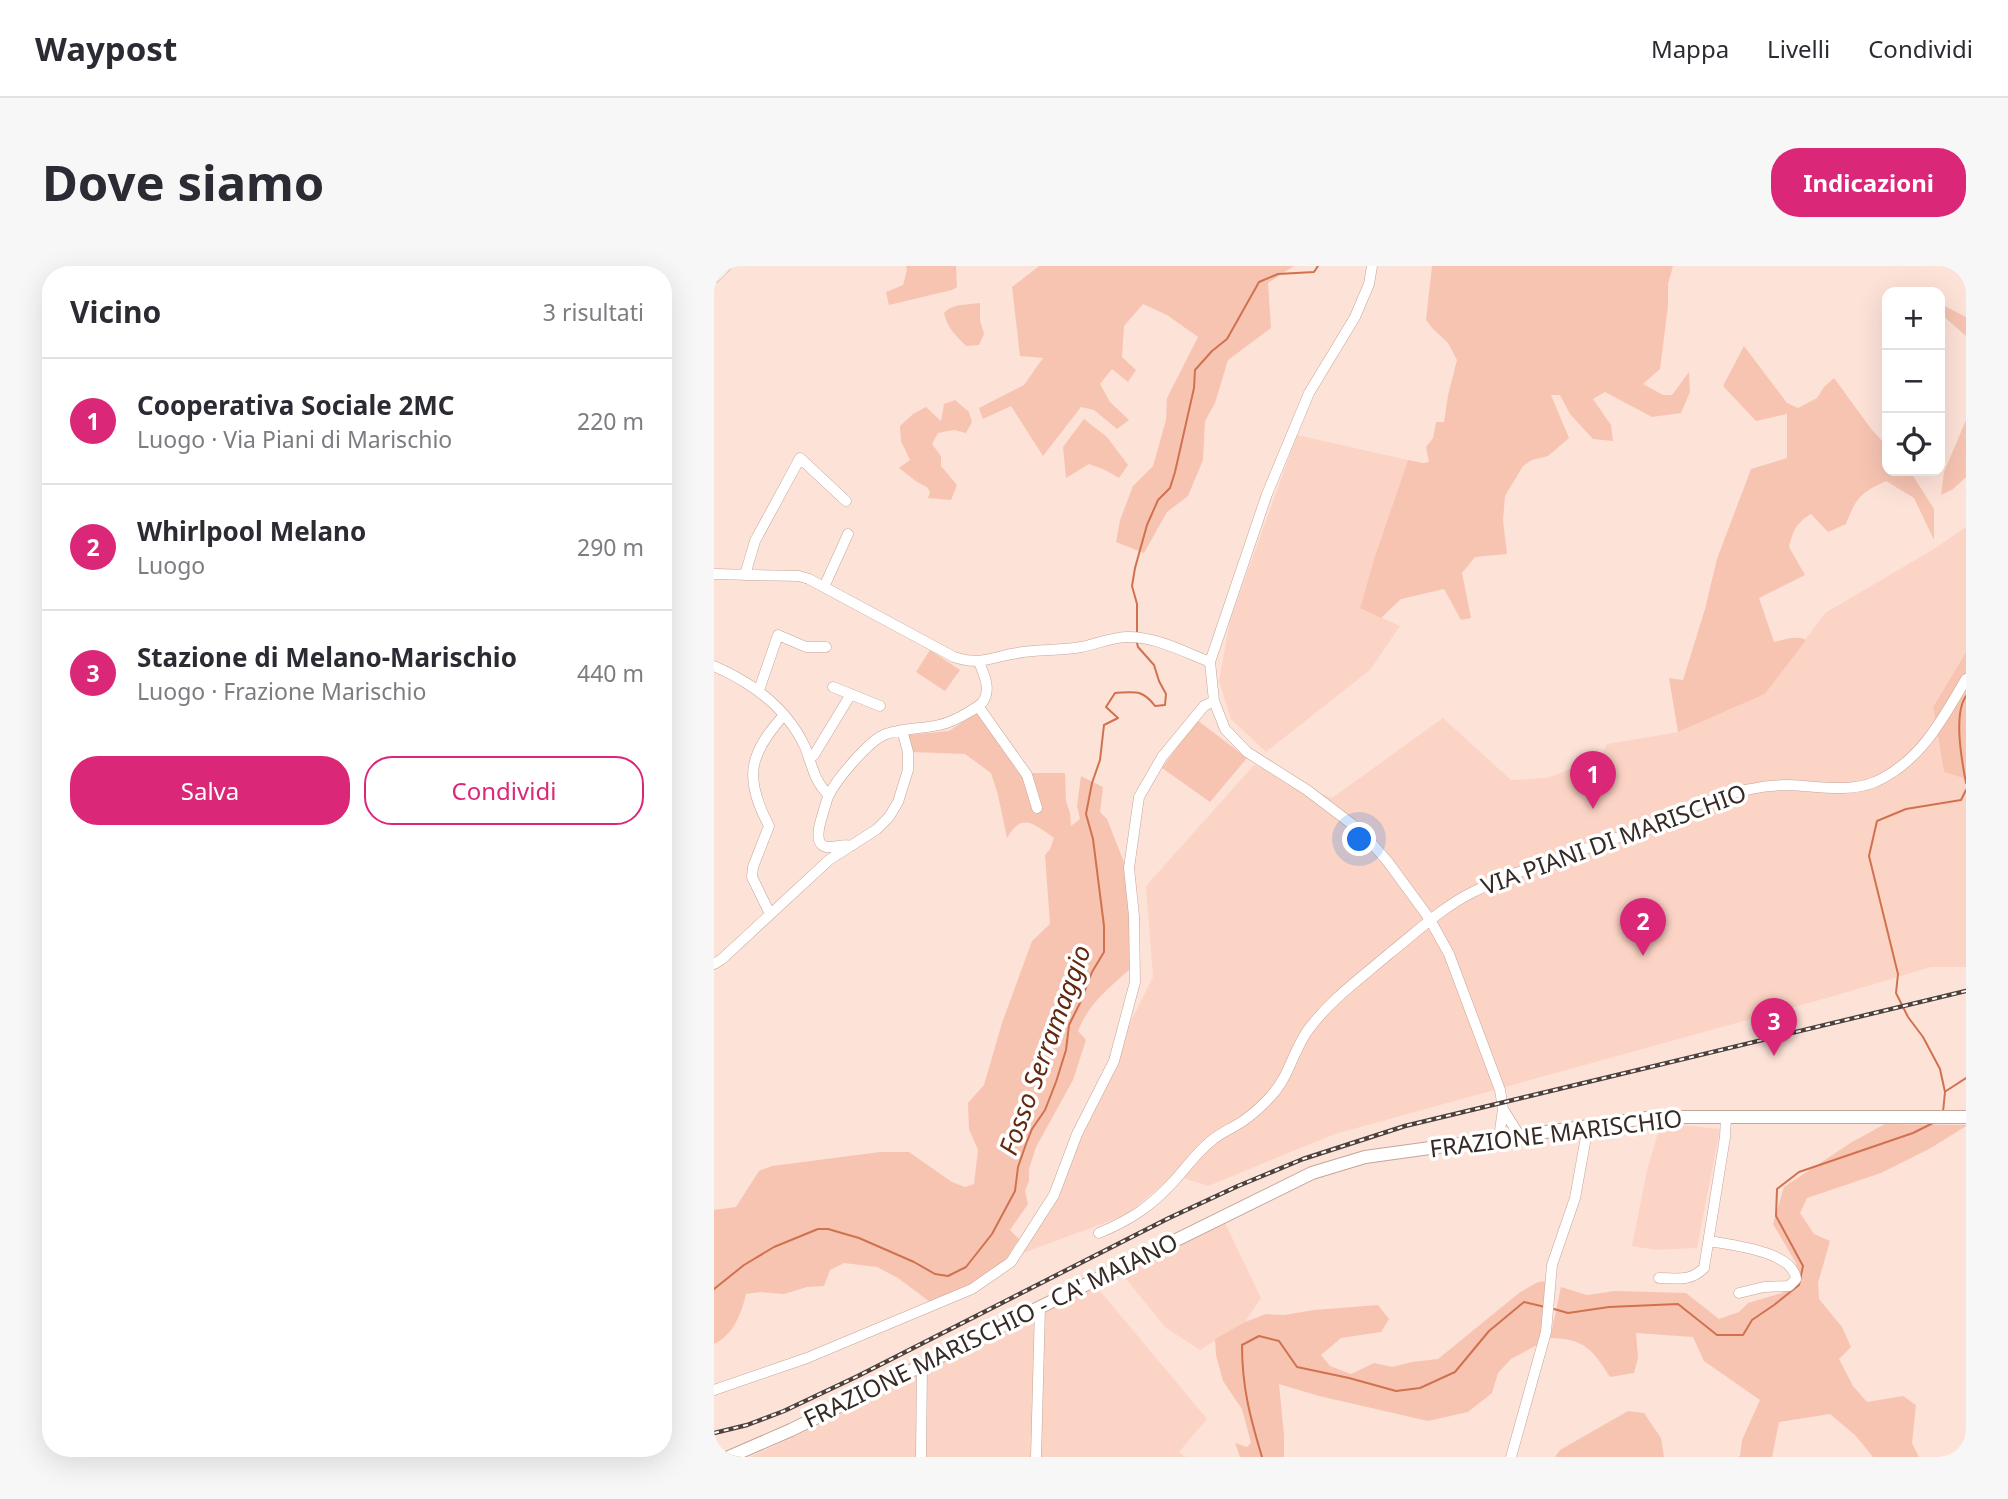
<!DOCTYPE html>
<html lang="it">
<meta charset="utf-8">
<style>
body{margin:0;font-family:"Noto Sans",sans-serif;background:#f7f7f7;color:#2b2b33}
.controls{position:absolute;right:21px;top:21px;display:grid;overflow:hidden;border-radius:14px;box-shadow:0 7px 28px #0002}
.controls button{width:63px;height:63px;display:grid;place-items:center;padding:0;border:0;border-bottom:2px solid #e1e1e2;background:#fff;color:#2b2b33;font:35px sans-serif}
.you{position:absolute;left:646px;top:574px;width:24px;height:24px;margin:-18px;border:5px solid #fff;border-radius:50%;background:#1a73e8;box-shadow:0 0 0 10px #1a73e833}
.badge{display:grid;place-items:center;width:46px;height:46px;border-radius:50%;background:#db2777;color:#fff;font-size:23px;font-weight:700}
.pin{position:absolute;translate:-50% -58px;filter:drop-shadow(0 2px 4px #0008)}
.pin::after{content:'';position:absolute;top:37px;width:24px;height:21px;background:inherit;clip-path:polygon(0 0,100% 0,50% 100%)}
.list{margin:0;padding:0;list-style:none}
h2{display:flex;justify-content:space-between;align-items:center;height:91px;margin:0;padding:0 28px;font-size:30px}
h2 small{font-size:23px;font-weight:400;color:#7c7c81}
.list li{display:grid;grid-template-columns:46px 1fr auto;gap:21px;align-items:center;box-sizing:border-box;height:126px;padding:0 28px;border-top:2px solid #e1e1e2}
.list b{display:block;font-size:26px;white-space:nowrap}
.list p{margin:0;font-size:23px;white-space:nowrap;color:#7c7c81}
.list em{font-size:23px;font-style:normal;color:#7c7c81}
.actions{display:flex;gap:14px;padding:21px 28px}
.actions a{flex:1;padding:16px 0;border:2px solid #db2777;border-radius:28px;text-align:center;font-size:24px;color:#db2777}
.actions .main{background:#db2777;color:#fff}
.icon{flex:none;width:38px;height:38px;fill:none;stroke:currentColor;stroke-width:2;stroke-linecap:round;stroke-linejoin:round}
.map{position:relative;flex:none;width:1252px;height:1191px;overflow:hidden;border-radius:28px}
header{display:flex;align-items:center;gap:42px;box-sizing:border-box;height:98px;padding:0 35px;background:#fff;border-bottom:2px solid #e1e1e2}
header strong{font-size:33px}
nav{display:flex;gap:38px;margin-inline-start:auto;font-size:24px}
.intro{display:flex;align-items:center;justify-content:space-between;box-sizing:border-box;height:168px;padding:0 42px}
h1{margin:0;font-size:49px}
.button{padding:18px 32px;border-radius:28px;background:#db2777;color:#fff;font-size:24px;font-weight:700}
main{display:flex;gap:42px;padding:0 42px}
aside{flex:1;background:#fff;border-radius:28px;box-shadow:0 7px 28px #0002}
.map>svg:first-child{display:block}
.built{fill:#fcd4c5}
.green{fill:#f7c4b2}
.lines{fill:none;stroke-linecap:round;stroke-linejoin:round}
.stream{stroke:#d0724f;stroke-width:2}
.minor-casing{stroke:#c4a599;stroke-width:11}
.major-casing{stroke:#c4a599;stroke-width:14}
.minor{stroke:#fff;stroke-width:10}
.major{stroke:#fff;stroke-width:12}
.rail-casing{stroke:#4e403b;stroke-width:4.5}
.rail{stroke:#fff;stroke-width:2;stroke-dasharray:5;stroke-linecap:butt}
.labels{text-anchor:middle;stroke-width:7;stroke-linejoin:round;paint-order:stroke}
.street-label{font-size:24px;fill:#362a25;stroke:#fff}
.water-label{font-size:26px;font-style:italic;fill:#65280f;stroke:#fff}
</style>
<header>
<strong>Waypost</strong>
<nav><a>Mappa</a><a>Livelli</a><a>Condividi</a></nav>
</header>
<div class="intro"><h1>Dove siamo</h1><a class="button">Indicazioni</a></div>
<main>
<aside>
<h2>Vicino<small>3 risultati</small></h2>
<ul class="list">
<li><span class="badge">1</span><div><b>Cooperativa Sociale 2MC</b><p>Luogo · Via Piani di Marischio</p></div><em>220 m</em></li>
<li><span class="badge">2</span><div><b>Whirlpool Melano</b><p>Luogo</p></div><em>290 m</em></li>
<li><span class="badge">3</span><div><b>Stazione di Melano-Marischio</b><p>Luogo · Frazione Marischio</p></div><em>440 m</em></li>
</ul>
<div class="actions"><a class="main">Salva</a><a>Condividi</a></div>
</aside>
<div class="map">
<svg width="1252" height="1191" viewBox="0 0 1252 1191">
<rect width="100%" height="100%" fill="#fde2d8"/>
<path class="built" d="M 583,169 L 694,194 L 660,293 L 646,342 L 686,360 L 656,404 L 552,486 L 517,453 L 505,415 L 516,354 Z
M 1252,261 L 1252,386 L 1219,441 L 1230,506 L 1252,513 L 1252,701 L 1217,701 L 1120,730 L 621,868 L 494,920 L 460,909 L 412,949 L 309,987 L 335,946 L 390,809 L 439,711 L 432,620 L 540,499 L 618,532 L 729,452 L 797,514 L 833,512 L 887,491 L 893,478 L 964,466 L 1051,428 L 1111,347 L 1220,283 Z
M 947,857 L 1006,863 L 983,982 L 942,984 L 918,980 L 933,904 Z
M 511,957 L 547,1032 L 531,1056 L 486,1084 L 452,1062 L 408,1008 Z
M 381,1019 L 493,1153 L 465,1186 L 472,1191 L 36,1191 L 113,1155 Z"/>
<path class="green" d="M 192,0 L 242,0 L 243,21 L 238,24 L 175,39 L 172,26 L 189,19 L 193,4 Z
M 325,0 L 580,0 L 554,17 L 557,62 L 514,94 L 501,137 L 491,155 L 489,194 L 474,230 L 453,246 L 430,287 L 402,276 L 406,254 L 419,220 L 439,200 L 452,154 L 453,132 L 484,71 L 453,49 L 429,38 L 410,60 L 408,91 L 422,104 L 414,116 L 398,103 L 386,118 L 396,136 L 415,154 L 403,163 L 380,144 L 367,141 L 329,190 L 297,140 L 269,153 L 265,142 L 310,119 L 329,92 L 306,90 L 298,21 Z
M 718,0 L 959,0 L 954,18 L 954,40 L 946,103 L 929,118 L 949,129 L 958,129 L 975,106 L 976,126 L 967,147 L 938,151 L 891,126 L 879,133 L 897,159 L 899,175 L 879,173 L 856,148 L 846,129 L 837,129 L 855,172 L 834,190 L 818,194 L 809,200 L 791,230 L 789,254 L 793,288 L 761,291 L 748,307 L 757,352 L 747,354 L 730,323 L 687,333 L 667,352 L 646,342 L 660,293 L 694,194 L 709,197 L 715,196 L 712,181 L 719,172 L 722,156 L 730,156 L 734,129 L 743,94 L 734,77 L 719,63 L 712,54 Z
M 266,37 L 266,54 L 270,68 L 265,79 L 252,80 C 242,70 232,60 230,47 C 239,37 254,39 266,37 Z
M 1227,38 L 1252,51 L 1252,70 L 1227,48 Z
M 1030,80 L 1073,137 L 1084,142 L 1103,132 L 1110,121 L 1120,112 L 1158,164 L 1173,180 L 1173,205 L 1196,205 L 1220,243 L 1220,274 L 1200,232 L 1172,215 C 1146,227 1142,232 1132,258 L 1114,266 L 1097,248 C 1082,257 1079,265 1075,281 L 1091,309 L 1045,332 L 1060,376 C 1070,374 1083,369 1092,374 L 1051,428 L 964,466 L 955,412 L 969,414 L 991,343 L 1003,293 L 1037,203 L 1073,192 L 1073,148 L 1042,155 L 1009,120 Z
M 241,134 L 255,146 L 258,156 L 252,167 L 240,164 L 224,167 L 218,178 L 227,190 L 227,200 L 243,219 L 237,234 L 214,232 L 216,226 L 213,221 L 203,216 L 185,202 L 196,194 L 187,175 L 186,160 L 199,148 L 212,141 L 227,155 L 230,138 Z
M 370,153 L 393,171 L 414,199 L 405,212 L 391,204 L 375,198 L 352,212 L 349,181 Z
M 1252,154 L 1252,211 L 1239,223 L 1227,229 L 1230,206 Z
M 216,384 L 246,404 L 231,425 L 202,406 Z
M 1252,386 L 1252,513 L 1230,506 L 1219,441 Z
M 266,445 L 313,507 L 351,507 L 352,535 L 356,547 L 357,560 L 366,553 L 363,540 L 367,510 L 389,521 L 386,546 L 393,553 L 411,599 L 417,676 L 416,703 C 395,722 375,737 364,765 L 372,774 L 359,814 L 322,881 L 315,903 L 315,915 L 311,925 L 314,938 L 296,964 L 305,973 L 291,995 L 266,1017 L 216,1036 L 184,1012 L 163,1001 L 130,997 L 116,1004 L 110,1020 L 93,1021 L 70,1028 L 46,1026 L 32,1028 C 28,1046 19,1070 0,1078 L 0,944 L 22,941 L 45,905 L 58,900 L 166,886 L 195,886 L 238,916 L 251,921 L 260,918 L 264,884 L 255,863 L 254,837 L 270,819 L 288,757 L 318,675 L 336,658 L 331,589 L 336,583 L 340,572 C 321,559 308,545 293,572 L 284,529 L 277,507 L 251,488 L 198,486 L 194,469 L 235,465 Z
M 483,454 L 533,492 L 496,536 L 448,502 Z
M 1171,858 L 1252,859 L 1252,860 L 1217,882 L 1167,907 L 1093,932 L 1086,947 L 1100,968 L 1116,975 L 1104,1017 L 1105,1033 L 1128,1061 L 1137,1081 L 1125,1093 L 1139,1120 L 1153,1136 L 1189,1130 L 1202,1139 L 1198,1177 L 1205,1191 L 1159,1191 L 1142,1170 L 1116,1148 L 1065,1156 L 1058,1191 L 1024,1191 L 1026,1190 L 1028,1174 L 1046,1134 L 990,1095 L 979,1071 L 922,1067 L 924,1092 L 920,1107 L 896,1111 C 878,1083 871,1073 836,1072 L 847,1021 L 873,1029 L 901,1025 L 972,1027 L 1005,1053 L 1025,1046 L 1034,1037 L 1068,1027 L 1083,1015 L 1082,997 L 1059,958 L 1070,921 L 1138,876 Z
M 833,1015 L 828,1060 L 823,1079 L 797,1093 L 784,1107 L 778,1127 L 754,1146 L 714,1155 L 605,1130 L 565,1118 L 570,1169 L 570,1191 L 526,1191 L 521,1177 L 533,1181 L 537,1177 L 528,1143 L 509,1115 L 502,1089 L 501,1073 L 531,1056 L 552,1048 L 570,1049 L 600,1044 L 664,1039 L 675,1053 L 667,1066 L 627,1072 L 607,1089 L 616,1100 L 637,1108 L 660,1097 L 678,1101 L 698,1096 L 724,1093 L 805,1027 L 824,1016 Z
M 914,1145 L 930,1147 L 947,1172 L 950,1191 L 841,1191 L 846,1184 Z"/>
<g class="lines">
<path class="stream" d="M 423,368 L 423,338 L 418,320 L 421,302 L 433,259 L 444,234 L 456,222 L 461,206 L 480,122 L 481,104 L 498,85 L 513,73 L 545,16 L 564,8 L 600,6 L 604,0
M 1252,430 C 1239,448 1248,496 1252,517
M 1232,825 L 1252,812
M 1229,846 L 1231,826 L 1226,803 L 1209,771 L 1194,751 L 1182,727 L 1184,708 L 1155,590 L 1163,555 L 1192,543 L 1247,534 L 1252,524
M 0,1023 L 30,999 L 60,981 L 104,963 L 114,963 L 145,972 L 200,996 L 221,1008 L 234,1010 L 252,1001 L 278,968 L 301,925 L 304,901 L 312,878 L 318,863 L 331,844 L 342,816 L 352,784 L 355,759 L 367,735 L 378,706 L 390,686 L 390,660 L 379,573 L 372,548 L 378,517 L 386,494 L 390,459 L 404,452 L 392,441 L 401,427 C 421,426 428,423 441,440 L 451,439 L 452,428 L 445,415 L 440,399 L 424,381 L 423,377
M 840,1043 L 854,1047 L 895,1041 L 964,1038 L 1003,1069 L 1029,1069 L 1038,1054 L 1060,1039 L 1085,1019 L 1089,1000 L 1062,950 L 1063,923 L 1085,906 L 1199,867 L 1219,857
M 548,1191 C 536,1151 528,1121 528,1079 L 545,1070 L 565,1075 L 583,1101 L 635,1112 L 682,1125 L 706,1122 L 741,1106 L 775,1065 L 810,1036 L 831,1041"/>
<defs>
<path id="minor" d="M 658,0 L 655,18 L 641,51 L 595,127 L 553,228 L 496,396 L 500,435 L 511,463 L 533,486 L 593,524 L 647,565 L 674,596 L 715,652 L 735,688 L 786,824 L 789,843 L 785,872
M 0,12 L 12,0
M 0,308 L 85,310 L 95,313 L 240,391 C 266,400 278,391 303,387 C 324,383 346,385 367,381 C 383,378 398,371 414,371 C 443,371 470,386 496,396
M 31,309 L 41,275 L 86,192 L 132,235
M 110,321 L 134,268
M 0,400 C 39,417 73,442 91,481 C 98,498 100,516 115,529
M 119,421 L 166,440
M 45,424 L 64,369 L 92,381 L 112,381
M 264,440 L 313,509 L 323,542
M 95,493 L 100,489 L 137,428
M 137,580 C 128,576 114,586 107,578 C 101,571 107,554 109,547 C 111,541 112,536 114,531 C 121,515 155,474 172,468 C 189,462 208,463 225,459 C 236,457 245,452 255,446 C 259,443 264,441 268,437 C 278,424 270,409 265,396
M 56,648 L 38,611 L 39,601 L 55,560 C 30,512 34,489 70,449
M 0,698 L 8,693 L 115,594 L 163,563 L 175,551 L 184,536 L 194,504 L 194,486 L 188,464
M 789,843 L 805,869
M 385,967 C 418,953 436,941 460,915 C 472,902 483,886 497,875 C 506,867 519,862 529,855 C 539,848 549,839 557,830 C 575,811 579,785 594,764 C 617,733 647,712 676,687 C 704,665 727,642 759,626 C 809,601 864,587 916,567 C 956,551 994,531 1037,523 C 1050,520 1063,519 1075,519 C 1103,520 1134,527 1161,516 C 1206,496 1229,453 1252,413
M 995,975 C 1017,979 1079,985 1082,1013 L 1075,1020 L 1050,1021 L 1025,1027
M 945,1012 C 963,1012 976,1016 990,1002 L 1011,871 L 1012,852
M 0,1124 L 93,1092 L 258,1023 L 297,996 L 340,929 L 363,868 L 400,795 L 421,716 L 420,650 L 415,602 L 425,531 L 448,491 L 490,440 L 500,435
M 207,1191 L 208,1099
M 322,1191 L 326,1041
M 797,1191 L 832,1066 L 838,999 L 861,932 L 872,871 L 870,860"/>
<path id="major" d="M 15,1191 L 77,1164 L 598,907 L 651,891 L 940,851 L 1252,851"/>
</defs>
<use href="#minor" class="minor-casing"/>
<use href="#major" class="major-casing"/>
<use href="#minor" class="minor"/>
<use href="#major" class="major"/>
<defs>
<path id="rail" d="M 0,1167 L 33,1159 L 70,1145 L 144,1110 L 455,952 L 524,920 L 589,893 L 691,860 L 1252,725"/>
</defs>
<use href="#rail" class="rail-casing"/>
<use href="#rail" class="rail"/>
</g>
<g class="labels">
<g class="street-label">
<text transform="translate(900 574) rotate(-20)" y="8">VIA PIANI DI MARISCHIO</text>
<text transform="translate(842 868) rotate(-7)" y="8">FRAZIONE MARISCHIO</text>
<text transform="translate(277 1065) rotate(-26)" y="8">FRAZIONE MARISCHIO - CA' MAIANO</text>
</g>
<g class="water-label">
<text transform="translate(331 784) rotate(-70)" y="9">Fosso Serramaggio</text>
</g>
</g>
</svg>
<div class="controls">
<button>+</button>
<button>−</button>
<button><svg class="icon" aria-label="locate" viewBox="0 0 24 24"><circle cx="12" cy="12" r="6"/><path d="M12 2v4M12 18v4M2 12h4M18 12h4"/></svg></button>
</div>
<div class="you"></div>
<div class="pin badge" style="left:879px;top:543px">1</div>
<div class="pin badge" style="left:929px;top:690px">2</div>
<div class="pin badge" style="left:1060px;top:790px">3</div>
</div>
</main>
